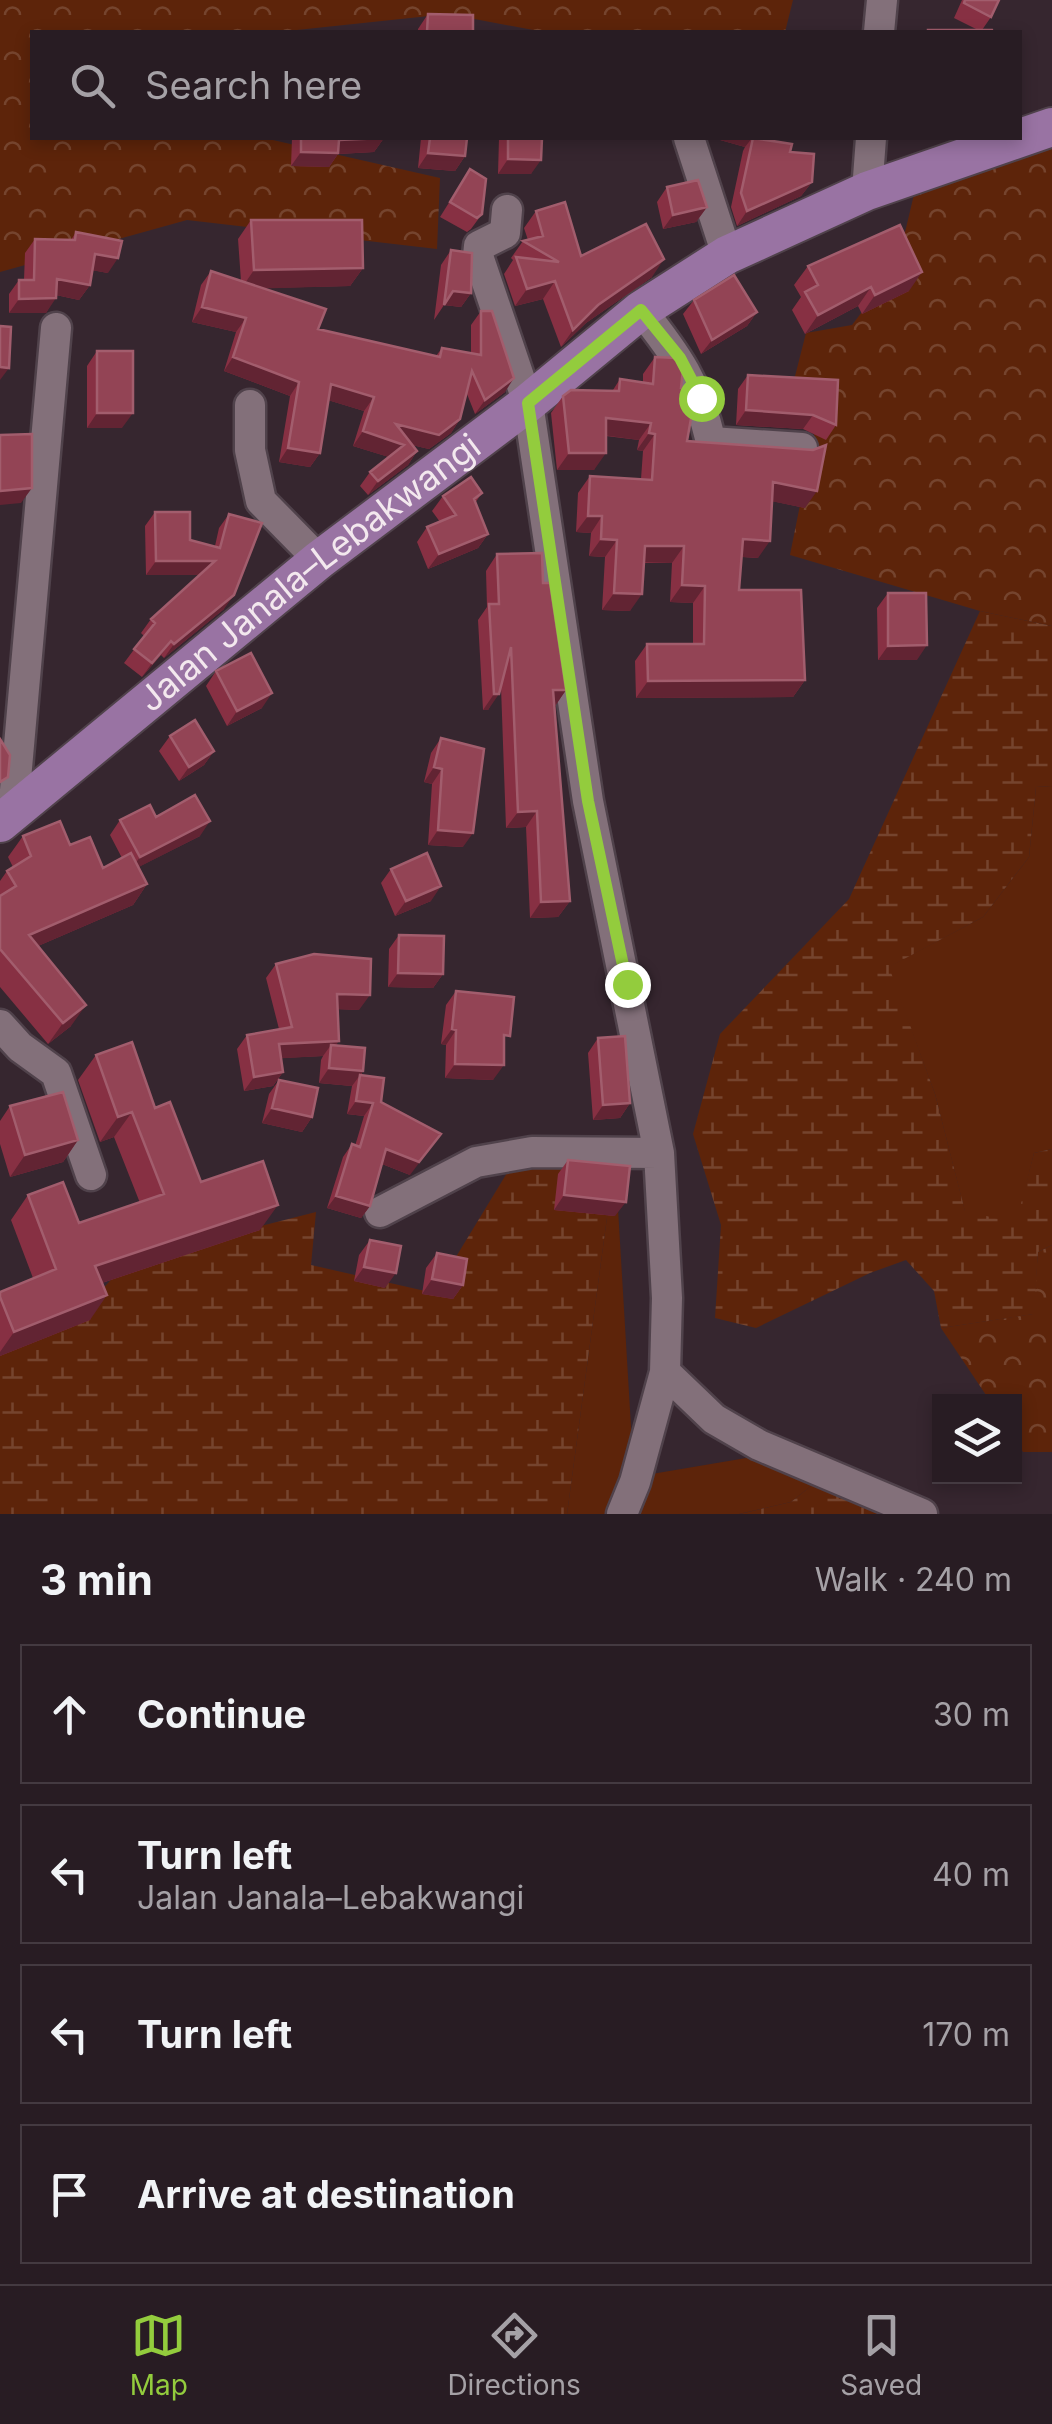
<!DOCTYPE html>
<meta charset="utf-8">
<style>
body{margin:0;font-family:Inter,sans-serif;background:#342930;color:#f1f3f6}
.controls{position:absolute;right:30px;bottom:30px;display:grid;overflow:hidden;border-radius:0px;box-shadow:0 5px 15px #0003}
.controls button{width:90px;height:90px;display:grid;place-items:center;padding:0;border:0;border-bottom:2px solid #443a41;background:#281c23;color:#f1f3f6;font:50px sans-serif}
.stop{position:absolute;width:30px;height:30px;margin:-22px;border:8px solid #93cc3d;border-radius:50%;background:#fff}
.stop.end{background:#93cc3d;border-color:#fff;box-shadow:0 2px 10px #0008}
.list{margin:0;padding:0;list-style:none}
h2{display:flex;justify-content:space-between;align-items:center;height:130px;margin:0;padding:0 40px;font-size:42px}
h2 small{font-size:32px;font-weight:400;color:#a5a1a6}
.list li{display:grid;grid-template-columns:65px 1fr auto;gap:30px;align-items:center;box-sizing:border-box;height:140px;margin:0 20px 20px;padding:0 20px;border:2px solid #443a41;border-radius:0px}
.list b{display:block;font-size:38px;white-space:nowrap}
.list p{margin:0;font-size:32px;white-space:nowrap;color:#a5a1a6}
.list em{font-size:32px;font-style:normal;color:#a5a1a6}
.icon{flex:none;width:55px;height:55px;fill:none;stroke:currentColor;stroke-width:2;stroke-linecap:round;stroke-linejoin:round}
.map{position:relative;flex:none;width:1052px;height:1514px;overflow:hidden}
.search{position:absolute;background:#281c23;box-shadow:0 5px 15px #0003;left:30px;right:30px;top:30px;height:110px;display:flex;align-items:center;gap:25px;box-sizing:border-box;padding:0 35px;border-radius:0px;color:#a5a1a6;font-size:38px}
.sheet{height:770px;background:#281c23}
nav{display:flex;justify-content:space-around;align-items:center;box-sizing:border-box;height:140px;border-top:2px solid #443a41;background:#281c23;font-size:28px;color:#a5a1a6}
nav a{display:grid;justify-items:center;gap:5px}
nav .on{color:#93cc3d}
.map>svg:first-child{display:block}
.green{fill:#5d240a}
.forest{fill:url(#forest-crowns)}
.wetland{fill:url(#wetland-marsh)}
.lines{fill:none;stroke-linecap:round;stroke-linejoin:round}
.minor-casing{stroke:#50424b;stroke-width:35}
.major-casing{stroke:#50424b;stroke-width:42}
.minor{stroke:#83707a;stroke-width:30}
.major{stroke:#9973a3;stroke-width:38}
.wall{fill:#873043}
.shaded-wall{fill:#622433}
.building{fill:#934455;stroke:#a25d6d;stroke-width:2.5}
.route{stroke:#93cc3d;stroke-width:12}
.labels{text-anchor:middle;stroke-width:8;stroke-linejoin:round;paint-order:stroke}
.street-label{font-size:35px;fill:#f3e8ee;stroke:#2c1c25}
</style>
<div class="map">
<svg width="1052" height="1514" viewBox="0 0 1052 1514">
<defs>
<pattern id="forest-crowns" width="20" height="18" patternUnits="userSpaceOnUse" patternTransform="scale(2.5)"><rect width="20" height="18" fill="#5d240a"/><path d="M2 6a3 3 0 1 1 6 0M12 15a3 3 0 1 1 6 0" fill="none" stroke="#75442e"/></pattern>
<pattern id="wetland-marsh" width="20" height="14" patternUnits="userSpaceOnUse" patternTransform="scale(2.5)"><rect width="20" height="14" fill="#5d240a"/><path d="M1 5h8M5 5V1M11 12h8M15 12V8" fill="none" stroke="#75442e"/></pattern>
</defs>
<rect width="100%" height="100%" fill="#36262f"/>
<path class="green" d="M 1052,786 L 1052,1149 L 1034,1153 L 1017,1224 L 965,1212 L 935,1094 L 888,967 L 983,917 L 1029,857 L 1036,787 Z
M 615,1158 L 634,1477 L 787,1451 L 825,1475 L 791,1502 L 739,1514 L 567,1514 Z"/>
<path class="forest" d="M 0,0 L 793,0 L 785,32 L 544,32 L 448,14 L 278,32 L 32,32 L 32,138 L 264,138 L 440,178 L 437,249 L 187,220 L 0,272 Z
M 1052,134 L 1052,626 L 980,611 L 790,555 L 822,395 L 792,388 L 806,333 L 852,325 L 897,266 L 916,186 Z
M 1052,1245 L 1052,1452 L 1023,1452 L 1015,1439 L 1014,1402 L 990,1401 L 941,1328 L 1033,1314 L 1038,1252 Z"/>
<path class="wetland" d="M 980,611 L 1052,626 L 1052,786 L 1036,787 L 1029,857 L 983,917 L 889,967 L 935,1094 L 965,1211 L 1016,1223 L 1034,1153 L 1052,1149 L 1052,1245 L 1038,1252 L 1034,1314 L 941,1328 L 934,1291 L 906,1260 L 870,1273 L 756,1328 L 715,1318 L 721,1225 L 693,1134 L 720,1034 L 849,899 Z
M 615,1158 L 567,1514 L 0,1514 L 0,1348 L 77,1317 L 130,1259 L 316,1212 L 311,1265 L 434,1293 L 507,1173 Z
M 825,1475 L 886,1514 L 740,1514 L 791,1502 Z"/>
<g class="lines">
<defs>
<path id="minor" d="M 879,32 L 882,0
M 689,138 L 727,255
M 867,191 L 871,138
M 507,210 L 505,233 L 479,246 L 478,256 L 528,403 L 588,801 L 659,1153 L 667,1298 L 665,1372 L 635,1482 L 622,1514
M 641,310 C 677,355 698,385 711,442 L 802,448
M 250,405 L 250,450 L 261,501 L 319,560
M 13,813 L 56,328
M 0,1025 L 20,1047 L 56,1073 L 91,1175
M 380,1212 L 476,1162 L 532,1152 L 659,1153
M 665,1372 L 714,1419 L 759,1445 L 922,1514"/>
<g id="major">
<path id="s1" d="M 0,823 L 319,560 L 528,403 L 641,310 L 727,255 L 867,191 L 1052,127"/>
</g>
</defs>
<use href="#minor" class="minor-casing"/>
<use href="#major" class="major-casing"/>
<use href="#minor" class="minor"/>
<use href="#major" class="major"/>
</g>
<path class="wall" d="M 962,0 L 999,0 L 991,17 L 982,30 L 993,32 L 926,32 L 928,30 L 978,30 L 954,18 Z
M 428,14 L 473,32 L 418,32 L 418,29 Z
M 292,138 L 384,138 L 374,152 L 338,154 L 329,167 L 291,166 Z
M 421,138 L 467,138 L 465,156 L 455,171 L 418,168 Z
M 499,138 L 542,138 L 531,174 L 498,174 Z
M 713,138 L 761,138 L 790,152 L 812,182 L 801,196 L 737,226 L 731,207 L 743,151 L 745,147 Z
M 470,169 L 482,214 L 471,229 L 467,232 L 440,217 Z
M 667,187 L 707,207 L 696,222 L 663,229 L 657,202 Z
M 536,211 L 581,256 L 652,277 L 586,323 L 561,347 L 543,299 L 515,306 L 504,274 L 513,260 L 511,258 L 523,241 L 528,240 L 524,228 Z
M 251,220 L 363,268 L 350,286 L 264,288 L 318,329 L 436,356 L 442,348 L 471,354 L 471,325 L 481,311 L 505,392 L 475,414 L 467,394 L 460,419 L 451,433 L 429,449 L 412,445 L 417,451 L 408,465 L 368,495 L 360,486 L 370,472 L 389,457 L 353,446 L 364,411 L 328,400 L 320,453 L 310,467 L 279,462 L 290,396 L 224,371 L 236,332 L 192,322 L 201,285 L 211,271 L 241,281 L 238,239 Z
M 76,232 L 108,273 L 92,270 L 90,285 L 79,300 L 56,295 L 46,313 L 9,313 L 9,294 L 19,280 L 24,280 L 25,253 L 35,239 L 71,240 Z
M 451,250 L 471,293 L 461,307 L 444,305 L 434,320 L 441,265 Z
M 808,266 L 909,291 L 862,314 L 858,306 L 805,334 L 792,310 L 801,297 L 794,285 Z
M 694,300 L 757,312 L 747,326 L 701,354 L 683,314 Z
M 97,351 L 122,428 L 87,428 L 87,366 Z
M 655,357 L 681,388 L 687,441 L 805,508 L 772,501 L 758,558 L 742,557 L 739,590 L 805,680 L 793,697 L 636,698 L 635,661 L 647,644 L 693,644 L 693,603 L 670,602 L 672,563 L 644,563 L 630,611 L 602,610 L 605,557 L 589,556 L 591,533 L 576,532 L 578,493 L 590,476 L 641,479 L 643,451 L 637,450 L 639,440 L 606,436 L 594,470 L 557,470 L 551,413 L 563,396 L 613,390 L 620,379 L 643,382 L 643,374 Z
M 748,375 L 836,425 L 826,440 L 803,429 L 736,425 L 738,389 Z
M 482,493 L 475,503 L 488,534 L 478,548 L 428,569 L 417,542 L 427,527 L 440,522 L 432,511 L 443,496 Z
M 155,512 L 190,540 L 215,546 L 219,528 L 229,514 L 224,609 L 164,658 L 161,655 L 142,677 L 124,663 L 144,636 L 141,633 L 151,619 L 200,575 L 146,575 L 145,526 Z
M 497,554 L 543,583 L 566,690 L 555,706 L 570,901 L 558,917 L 530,918 L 526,827 L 506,828 L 501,687 L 488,710 L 483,710 L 478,620 L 487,607 L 486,571 Z
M 888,593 L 917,660 L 878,660 L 877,608 Z
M 216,671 L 262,708 L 227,726 L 206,686 Z
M 170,736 L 214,751 L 204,765 L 179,781 L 159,751 Z
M 441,738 L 463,847 L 428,845 L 432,784 L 424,782 L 431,753 Z
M 156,817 L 200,836 L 138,867 L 147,884 L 133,905 L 38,946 L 71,1026 L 48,1044 L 0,987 L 0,881 L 7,871 L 13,867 L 8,857 L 23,836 L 70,845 L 103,868 L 122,858 L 110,835 L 120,820 Z
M 391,869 L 431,901 L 395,916 L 381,883 Z
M 399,935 L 443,974 L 433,988 L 388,987 L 389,949 Z
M 276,964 L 359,1010 L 338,1009 L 336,1046 L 363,1071 L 361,1075 L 381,1102 L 410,1175 L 382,1164 L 370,1206 L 361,1218 L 327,1208 L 343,1157 L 352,1144 L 355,1146 L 364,1116 L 347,1114 L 352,1086 L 319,1083 L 321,1060 L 323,1056 L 281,1058 L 283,1072 L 273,1086 L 244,1091 L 237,1049 L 247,1035 L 279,1029 L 266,978 Z
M 456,991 L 504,1044 L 493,1080 L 445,1078 L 446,1045 L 441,1044 L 446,1005 Z
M 598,1038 L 630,1103 L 620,1118 L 593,1120 L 588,1053 Z
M 96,1055 L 155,1108 L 201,1182 L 260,1230 L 102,1283 L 90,1320 L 0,1356 L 0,1292 L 33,1278 L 11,1220 L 28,1195 L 79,1223 L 140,1203 L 114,1137 L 100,1142 L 78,1080 Z
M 279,1080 L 312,1117 L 302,1132 L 262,1123 L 269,1094 Z
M 10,1106 L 78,1140 L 63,1162 L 10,1177 L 0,1144 L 0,1121 Z
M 568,1160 L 615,1216 L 554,1210 L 558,1174 Z
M 370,1240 L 385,1288 L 354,1281 L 359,1255 Z
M 437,1253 L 463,1285 L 453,1299 L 422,1294 L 426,1268 Z"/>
<path class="shaded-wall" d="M 384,138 L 374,152 L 338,154 L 329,167 L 291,166 L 301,152 L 339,140 Z
M 713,138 L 752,138 L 745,147 Z
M 428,153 L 465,156 L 455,171 L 418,168 Z
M 508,159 L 541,160 L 531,174 L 498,174 Z
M 812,182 L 801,196 L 737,226 L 747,211 Z
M 707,207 L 696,222 L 663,229 L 673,215 Z
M 95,254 L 118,258 L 108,273 L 85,269 Z
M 664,259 L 652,277 L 586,323 L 561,347 L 573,330 L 598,305 Z
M 363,268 L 350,286 L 241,289 L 254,270 Z
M 922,272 L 909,291 L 862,314 L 875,295 Z
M 57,279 L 90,285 L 79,300 L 47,293 Z
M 555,281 L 543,299 L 515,306 L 527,289 Z
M 871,287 L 858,306 L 805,334 L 818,315 Z
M 453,291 L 471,293 L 461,307 L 444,305 Z
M 56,298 L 46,313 L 9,313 L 19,299 Z
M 202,307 L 246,318 L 236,332 L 192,322 Z
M 757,312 L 747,326 L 701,354 L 712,340 Z
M 233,357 L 299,382 L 290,396 L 224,371 Z
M 0,367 L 9,368 L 0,380 Z
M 514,378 L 505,392 L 475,414 L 485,400 Z
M 331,384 L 374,397 L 364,411 L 321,398 Z
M 746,410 L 813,415 L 803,429 L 736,425 Z
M 97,413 L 133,413 L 122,428 L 87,428 Z
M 606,418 L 651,423 L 639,440 L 595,434 Z
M 460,419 L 451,433 L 429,449 L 386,439 L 404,445 L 395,459 L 353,446 L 363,431 L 396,424 Z
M 649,433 L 655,434 L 643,451 L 637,450 Z
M 288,448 L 320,453 L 310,467 L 279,462 Z
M 417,451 L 408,465 L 368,495 L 378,481 Z
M 569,453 L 606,453 L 594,470 L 557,470 Z
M 773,482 L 817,491 L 805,508 L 761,499 Z
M 32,488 L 21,503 L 0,505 L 0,491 Z
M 588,516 L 602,516 L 591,533 L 576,532 Z
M 488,534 L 478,548 L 428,569 L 439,554 Z
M 601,539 L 617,540 L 605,557 L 589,556 Z
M 743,539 L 770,541 L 758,558 L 731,556 Z
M 645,546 L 684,546 L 672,563 L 633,562 Z
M 156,561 L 215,561 L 205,575 L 146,575 Z
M 682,585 L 705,586 L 693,603 L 670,602 Z
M 614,593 L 642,594 L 630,611 L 602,610 Z
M 234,595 L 224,609 L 164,658 L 174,644 Z
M 171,641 L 161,655 L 142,677 L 152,663 Z
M 927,645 L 917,660 L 878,660 L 888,646 Z
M 805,680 L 793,697 L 636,698 L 648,681 Z
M 553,690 L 566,690 L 555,706 Z
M 272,693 L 262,708 L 227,726 L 237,711 Z
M 494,694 L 499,694 L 488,710 L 483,710 Z
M 214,751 L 204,765 L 179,781 L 189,767 Z
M 434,767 L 442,769 L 432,784 L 424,782 Z
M 537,811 L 526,827 L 506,828 L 518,812 Z
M 210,821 L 200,836 L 129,872 L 140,857 Z
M 438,830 L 473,833 L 463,847 L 428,845 Z
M 147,884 L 133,905 L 15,956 L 29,935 Z
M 441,886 L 431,901 L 395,916 L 406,901 Z
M 570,901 L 558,917 L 530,918 L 541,902 Z
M 398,973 L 443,974 L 433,988 L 388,987 Z
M 337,994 L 370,995 L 359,1010 L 327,1009 Z
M 86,1005 L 71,1026 L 48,1044 L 63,1023 Z
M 452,1029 L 456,1030 L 446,1045 L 441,1044 Z
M 339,1041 L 330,1054 L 331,1045 L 323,1056 L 269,1059 L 279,1044 Z
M 455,1064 L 504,1065 L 493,1080 L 445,1078 Z
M 329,1068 L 363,1071 L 352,1086 L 319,1083 Z
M 283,1072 L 273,1086 L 244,1091 L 254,1077 Z
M 356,1101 L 373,1103 L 364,1116 L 347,1114 Z
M 630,1103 L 620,1118 L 593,1120 L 603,1105 Z
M 272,1108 L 312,1117 L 302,1132 L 262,1123 Z
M 132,1112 L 114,1137 L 100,1142 L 118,1117 Z
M 441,1134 L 410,1175 L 377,1162 L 386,1149 Z
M 78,1140 L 63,1162 L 10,1177 L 25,1155 Z
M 564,1195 L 626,1202 L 615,1216 L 554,1210 Z
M 336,1196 L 370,1206 L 361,1218 L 327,1208 Z
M 278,1205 L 260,1230 L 78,1291 L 95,1266 Z
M 364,1267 L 396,1273 L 385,1288 L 354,1281 Z
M 432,1279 L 463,1285 L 453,1299 L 422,1294 Z
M 107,1295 L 90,1320 L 0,1356 L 0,1352 L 14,1332 Z"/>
<path class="building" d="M 965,0 L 999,0 L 991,17 L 964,3 Z
M 428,14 L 473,15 L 473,32 L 427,32 Z
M 928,30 L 992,30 L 993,32 L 928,32 Z
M 301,138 L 384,138 L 339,140 L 338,153 L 301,152 Z
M 430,138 L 467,138 L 465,156 L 428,153 Z
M 508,138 L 542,138 L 541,160 L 508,159 Z
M 753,138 L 792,144 L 790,152 L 814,154 L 812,182 L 747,211 L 741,193 Z
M 470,169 L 486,179 L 482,214 L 477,218 L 450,202 Z
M 698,180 L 707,207 L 673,215 L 667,187 Z
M 565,202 L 581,256 L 646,224 L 664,259 L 598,305 L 573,330 L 555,281 L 527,289 L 516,257 L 559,262 L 523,241 L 543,236 L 536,211 Z
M 251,220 L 362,220 L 363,268 L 254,270 Z
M 900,225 L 922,272 L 875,295 L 871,287 L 818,315 L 805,292 L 818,285 L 808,266 Z
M 76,232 L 122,241 L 118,258 L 95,254 L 90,285 L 57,279 L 56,298 L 19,299 L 19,280 L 34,280 L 35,239 L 75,240 Z
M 451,250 L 472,253 L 471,293 L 453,291 L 444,305 Z
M 211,271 L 326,309 L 318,329 L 440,357 L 442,348 L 481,355 L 481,311 L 492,311 L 514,378 L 485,400 L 472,371 L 460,419 L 439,435 L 396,424 L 417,451 L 378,481 L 370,472 L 404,445 L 363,431 L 374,397 L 331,384 L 320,453 L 288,448 L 299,382 L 233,357 L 246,318 L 202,307 Z
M 734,275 L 757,312 L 712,340 L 694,300 Z
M 0,326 L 11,327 L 9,368 L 0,367 Z
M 97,351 L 133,351 L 133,413 L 97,413 Z
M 655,357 L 677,358 L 683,369 L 681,388 L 693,390 L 695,396 L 687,441 L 813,450 L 826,445 L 817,491 L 773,482 L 770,541 L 743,539 L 739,590 L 801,590 L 805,680 L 648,681 L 647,644 L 704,644 L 705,586 L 682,585 L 684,546 L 645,546 L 642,594 L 614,593 L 617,540 L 601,539 L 602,516 L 588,516 L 590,476 L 652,480 L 655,434 L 649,433 L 651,423 L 606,418 L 606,453 L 569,453 L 563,396 L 571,390 L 619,391 L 620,379 L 653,384 Z
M 748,375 L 838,380 L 836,425 L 813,415 L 746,410 Z
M 32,434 L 32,488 L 0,491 L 0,435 Z
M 471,477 L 482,493 L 474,499 L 488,534 L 439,554 L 427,527 L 456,515 L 443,496 Z
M 155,512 L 190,512 L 190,540 L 220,548 L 229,514 L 262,523 L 234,595 L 174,644 L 171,641 L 152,663 L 134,649 L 155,623 L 151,619 L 215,561 L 156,561 Z
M 542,553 L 543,583 L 550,583 L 566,690 L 553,690 L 570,901 L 541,902 L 537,811 L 518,812 L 511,647 L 499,694 L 494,694 L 489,604 L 499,604 L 497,554 Z
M 888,593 L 926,593 L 927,645 L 888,646 Z
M 251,653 L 272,693 L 237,711 L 216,671 Z
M 195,720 L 214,751 L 189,767 L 170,736 Z
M 441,738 L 484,749 L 473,833 L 438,830 L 442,769 L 434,767 Z
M 0,739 L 10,755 L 8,777 L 0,782 Z
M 195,795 L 210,821 L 140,857 L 120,820 L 150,805 L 156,817 Z
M 60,821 L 70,845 L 90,837 L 103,868 L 131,853 L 147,884 L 29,935 L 86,1005 L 63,1023 L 0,949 L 0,896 L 16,886 L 7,871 L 31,856 L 23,836 Z
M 427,853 L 441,886 L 406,901 L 391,869 Z
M 399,935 L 444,936 L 443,974 L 398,973 Z
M 314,954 L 371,959 L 370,995 L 337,994 L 339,1041 L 279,1044 L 283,1072 L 254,1077 L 247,1035 L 292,1027 L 276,964 Z
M 456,991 L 514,997 L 510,1036 L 504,1035 L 504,1065 L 455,1064 L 456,1030 L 452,1029 Z
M 625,1036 L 630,1103 L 603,1105 L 598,1038 Z
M 132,1042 L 155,1108 L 170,1102 L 201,1182 L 263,1161 L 278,1205 L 95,1266 L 107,1295 L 14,1332 L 0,1297 L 0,1292 L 56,1269 L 28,1195 L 63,1182 L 79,1223 L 164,1194 L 132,1112 L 118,1117 L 96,1055 Z
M 331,1045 L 365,1048 L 363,1071 L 329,1068 Z
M 360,1075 L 384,1078 L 381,1102 L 441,1134 L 419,1162 L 386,1149 L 370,1206 L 336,1196 L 352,1144 L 360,1147 L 373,1103 L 356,1101 Z
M 279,1080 L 318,1088 L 312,1117 L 272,1108 Z
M 63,1092 L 78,1140 L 25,1155 L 10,1106 Z
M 568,1160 L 630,1166 L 626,1202 L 564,1195 Z
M 370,1240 L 401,1246 L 396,1273 L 364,1267 Z
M 437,1253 L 467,1259 L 463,1285 L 432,1279 Z"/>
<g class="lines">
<path class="route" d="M 627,984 L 588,801 L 528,403 L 641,310 L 680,358 L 701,398"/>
</g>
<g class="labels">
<g class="street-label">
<text dy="12" stroke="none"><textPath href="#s1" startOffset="398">Jalan Janala–Lebakwangi</textPath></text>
</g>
</g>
</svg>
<div class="controls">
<button><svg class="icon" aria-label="layers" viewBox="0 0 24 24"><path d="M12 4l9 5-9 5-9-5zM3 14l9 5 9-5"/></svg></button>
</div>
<div class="stop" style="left:701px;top:398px"></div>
<div class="stop end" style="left:627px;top:984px"></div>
<div class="search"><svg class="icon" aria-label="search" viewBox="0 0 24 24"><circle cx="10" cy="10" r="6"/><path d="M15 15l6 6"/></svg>Search here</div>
</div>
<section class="sheet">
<h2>3 min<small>Walk · 240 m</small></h2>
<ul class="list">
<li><svg class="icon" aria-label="ahead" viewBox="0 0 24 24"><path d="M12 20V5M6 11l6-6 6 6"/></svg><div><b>Continue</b></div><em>30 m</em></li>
<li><svg class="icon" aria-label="left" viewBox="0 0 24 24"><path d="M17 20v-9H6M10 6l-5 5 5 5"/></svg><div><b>Turn left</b><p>Jalan Janala–Lebakwangi</p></div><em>40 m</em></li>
<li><svg class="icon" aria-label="left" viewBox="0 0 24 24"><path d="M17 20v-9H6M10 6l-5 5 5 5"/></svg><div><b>Turn left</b></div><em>170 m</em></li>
<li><svg class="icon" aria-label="arrive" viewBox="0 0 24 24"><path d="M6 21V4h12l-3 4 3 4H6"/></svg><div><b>Arrive at destination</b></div></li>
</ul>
</section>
<nav>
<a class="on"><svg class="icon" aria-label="map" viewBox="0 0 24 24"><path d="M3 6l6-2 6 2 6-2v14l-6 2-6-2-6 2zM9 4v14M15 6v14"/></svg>Map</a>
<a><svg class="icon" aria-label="directions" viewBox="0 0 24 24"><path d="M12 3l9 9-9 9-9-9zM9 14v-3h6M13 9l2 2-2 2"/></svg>Directions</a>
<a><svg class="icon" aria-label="saved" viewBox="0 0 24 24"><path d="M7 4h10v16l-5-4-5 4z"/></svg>Saved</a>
</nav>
